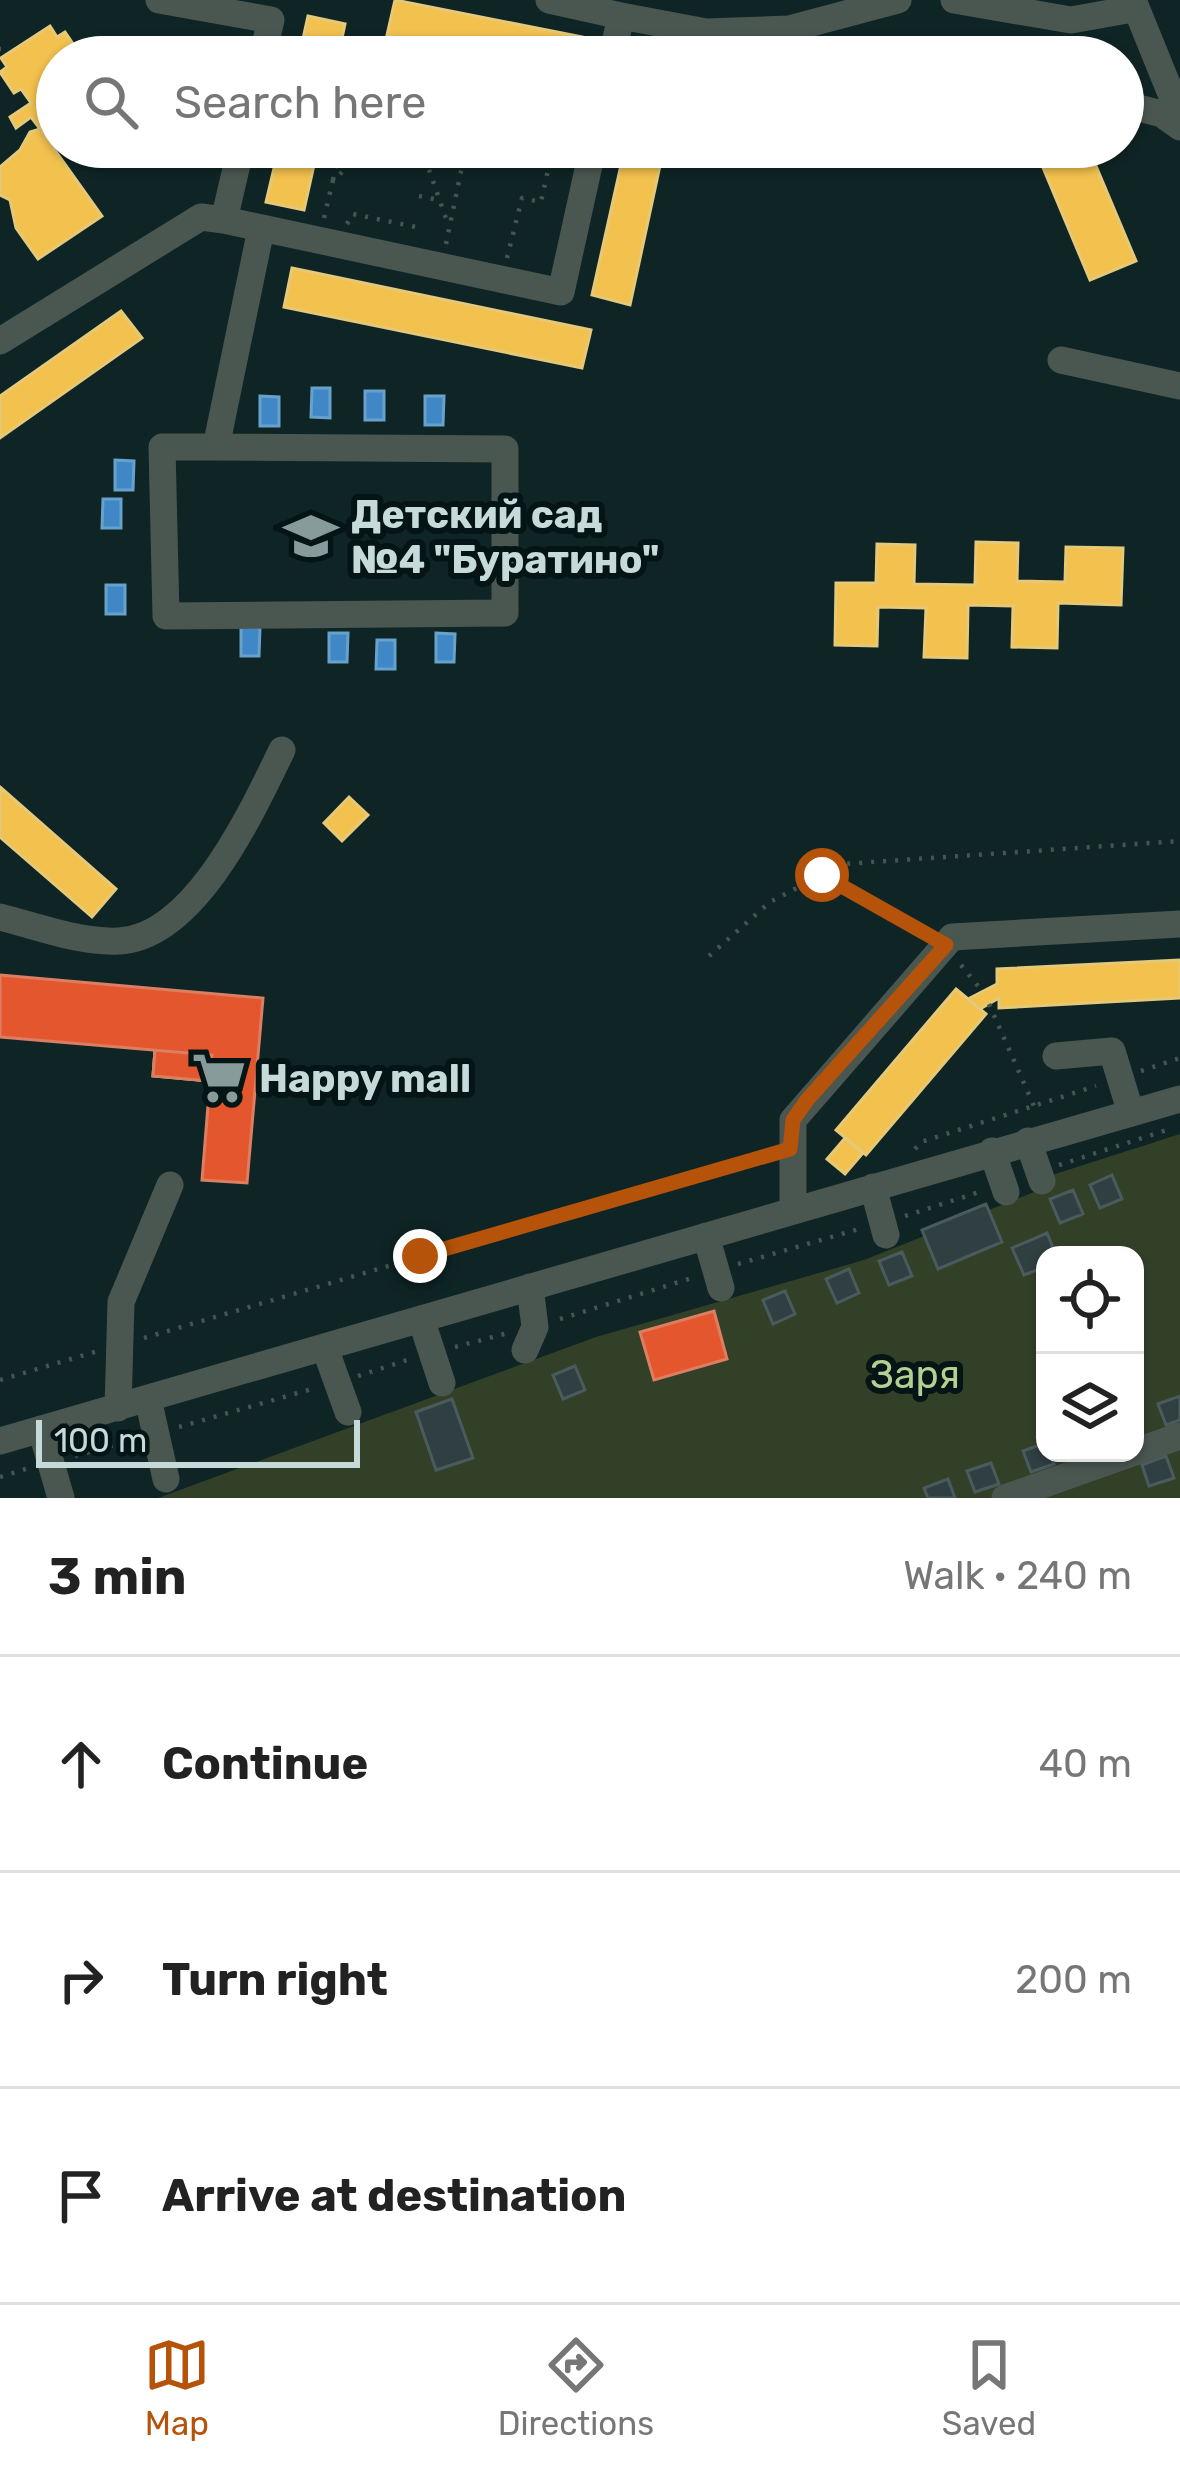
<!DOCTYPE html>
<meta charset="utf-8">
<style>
body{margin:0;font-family:Rubik,sans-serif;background:#f2f2f2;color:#222}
.controls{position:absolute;right:36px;bottom:36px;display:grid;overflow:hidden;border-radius:24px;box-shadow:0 3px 9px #0004}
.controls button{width:108px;height:108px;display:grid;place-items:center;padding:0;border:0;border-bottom:3px solid #e0e0e0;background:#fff;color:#222;font:60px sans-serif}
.scale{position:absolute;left:36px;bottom:30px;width:324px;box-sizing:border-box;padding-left:12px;border:6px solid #c6dad9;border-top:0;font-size:33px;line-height:42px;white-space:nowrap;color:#c6dad9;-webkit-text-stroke:9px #051414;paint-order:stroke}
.stop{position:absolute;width:36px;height:36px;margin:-27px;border:9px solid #b45309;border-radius:50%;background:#fff}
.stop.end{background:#b45309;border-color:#fff;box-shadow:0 3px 12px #0008}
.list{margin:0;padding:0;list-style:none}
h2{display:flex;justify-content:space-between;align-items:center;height:156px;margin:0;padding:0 48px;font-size:51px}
h2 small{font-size:39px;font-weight:400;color:#767676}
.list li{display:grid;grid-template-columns:78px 1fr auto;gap:36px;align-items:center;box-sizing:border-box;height:216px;padding:0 48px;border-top:3px solid #e0e0e0}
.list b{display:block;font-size:45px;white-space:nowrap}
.list em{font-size:39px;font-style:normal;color:#767676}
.icon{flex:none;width:66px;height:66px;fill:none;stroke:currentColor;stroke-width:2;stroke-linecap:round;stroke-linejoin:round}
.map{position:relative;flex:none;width:1180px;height:1498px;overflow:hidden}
.search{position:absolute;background:#fff;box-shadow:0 3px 9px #0004;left:36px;right:36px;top:36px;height:132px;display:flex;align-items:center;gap:30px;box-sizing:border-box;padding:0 42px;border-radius:66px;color:#767676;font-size:45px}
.sheet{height:804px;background:#fff}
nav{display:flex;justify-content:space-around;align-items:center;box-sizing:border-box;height:168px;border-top:3px solid #e0e0e0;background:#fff;font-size:33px;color:#767676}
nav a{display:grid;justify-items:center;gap:6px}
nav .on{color:#b45309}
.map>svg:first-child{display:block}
.green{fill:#334028;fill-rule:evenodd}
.homes{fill:#f2c14e;stroke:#e5c878;stroke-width:3}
.shops{fill:#e4572e;stroke:#db7e61;stroke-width:3}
.schools{fill:#3f88c5;stroke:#68a1cb;stroke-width:3}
.building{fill:#2f3f42;stroke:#4a5b5e;stroke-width:3}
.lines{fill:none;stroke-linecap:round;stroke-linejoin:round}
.path{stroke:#475551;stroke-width:4.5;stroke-dasharray:3 9;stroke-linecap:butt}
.minor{stroke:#4a5751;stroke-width:27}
.route{stroke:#b45309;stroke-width:15}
.labels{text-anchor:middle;stroke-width:12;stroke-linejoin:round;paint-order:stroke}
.poi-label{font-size:39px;font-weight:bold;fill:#c6dad9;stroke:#051414;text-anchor:start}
.park-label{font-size:39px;fill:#b4cf92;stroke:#051414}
</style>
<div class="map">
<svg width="1180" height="1498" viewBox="0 0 1180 1498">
<rect width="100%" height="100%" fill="#0f2525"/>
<path class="green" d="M 1180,1134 L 1180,1498 L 158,1498 L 596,1337 L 864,1260 L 1049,1186 L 1052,1175 ZM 1045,1255 L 1135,1255 L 1135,1453 L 1045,1453 Z"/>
<path class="homes" d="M 395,0 L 582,37 L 577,57 L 487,57 L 387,35 Z
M 308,16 L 345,24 L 338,57 L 299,57 Z
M 50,26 L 57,37 L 65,32 L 82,57 L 57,57 L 57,140 L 50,142 L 31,117 L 16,128 L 10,117 L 31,103 L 21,89 L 14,93 L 0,72 L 7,67 L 1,58 Z
M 40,129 L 102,216 L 38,259 L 16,228 L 10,200 L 0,195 L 0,167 L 20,150 L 30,132 Z
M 279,147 L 318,147 L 304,210 L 266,202 Z
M 625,147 L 664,147 L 630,305 L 592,295 Z
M 1066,147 L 1088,147 L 1136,261 L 1090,280 L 1039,158 Z
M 292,268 L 591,330 L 582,368 L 284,307 Z
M 121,311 L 142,338 L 0,438 L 0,396 Z
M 976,542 L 1018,543 L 1017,581 L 1065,582 L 1066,547 L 1123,548 L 1121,605 L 1058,603 L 1057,648 L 1012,647 L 1013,606 L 968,605 L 967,658 L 924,657 L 926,608 L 878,607 L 877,646 L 835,645 L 836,583 L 876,583 L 877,544 L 915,545 L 914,584 L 975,585 Z
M 0,787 L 116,889 L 92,917 L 0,837 Z
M 349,797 L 368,815 L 342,841 L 324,823 Z
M 1180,960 L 1180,998 L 999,1008 L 999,998 L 980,1009 L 968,999 L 997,984 L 997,969 Z
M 956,989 L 986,1014 L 866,1155 L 836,1130 Z
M 155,1050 L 212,1055 L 210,1081 L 153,1076 Z
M 845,1138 L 863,1153 L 845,1174 L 827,1159 Z"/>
<path class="shops" d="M 0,975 L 263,998 L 247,1183 L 202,1180 L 210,1081 L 153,1076 L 155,1050 L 0,1037 Z
M 0,975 L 263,998 L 247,1183 L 202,1180 L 212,1055 L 0,1037 Z
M 714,1311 L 727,1359 L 654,1380 L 640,1332 Z"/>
<path class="schools" d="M 312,388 L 330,388 L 330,418 L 311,417 Z
M 365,391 L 384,391 L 384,420 L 365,420 Z
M 260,396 L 279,397 L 279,426 L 260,426 Z
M 425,396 L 444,396 L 443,425 L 425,425 Z
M 115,460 L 134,461 L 133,490 L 115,490 Z
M 103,499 L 121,499 L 121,528 L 102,528 Z
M 106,585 L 125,585 L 125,614 L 106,614 Z
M 241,627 L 260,627 L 259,656 L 241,656 Z
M 329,633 L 348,633 L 347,662 L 329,662 Z
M 436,633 L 455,634 L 454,662 L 436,662 Z
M 377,640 L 395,640 L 395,669 L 376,669 Z"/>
<path class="building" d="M 1112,1175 L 1122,1199 L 1100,1208 L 1090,1185 Z
M 1073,1190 L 1083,1214 L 1060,1223 L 1050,1199 Z
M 986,1204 L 1002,1242 L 938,1269 L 922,1230 Z
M 1047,1233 L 1056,1255 L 1045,1255 L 1045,1267 L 1024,1275 L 1012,1248 Z
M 902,1252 L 912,1276 L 889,1285 L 879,1261 Z
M 849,1269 L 859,1293 L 837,1303 L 826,1279 Z
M 785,1291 L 795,1314 L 773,1324 L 763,1300 Z
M 575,1366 L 585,1390 L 563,1399 L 553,1375 Z
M 1180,1396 L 1180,1420 L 1166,1425 L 1158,1404 Z
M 452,1399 L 473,1458 L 436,1470 L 416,1412 Z
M 1045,1443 L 1054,1464 L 1031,1472 L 1023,1451 Z
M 1166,1456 L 1174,1478 L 1149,1486 L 1142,1465 Z
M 991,1463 L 999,1484 L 975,1492 L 967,1471 Z
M 948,1479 L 955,1498 L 928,1498 L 924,1488 Z"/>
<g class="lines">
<path class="path" d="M 0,49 L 1,49
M 360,57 L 361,52 L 384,57
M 421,147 L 448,224
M 333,180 L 340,147
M 419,196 L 439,200
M 324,218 L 333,180 L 371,147
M 347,224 L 353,214 L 416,227 L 417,235
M 446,244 L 466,147
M 507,258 L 522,198 L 541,202 L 553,147
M 822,875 L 926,934
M 709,956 L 770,902 L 843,864 L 1180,841
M 961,965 L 982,991
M 989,1004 L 1034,1106
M 1141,1071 L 1180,1058
M 915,1149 L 921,1142 L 1096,1086
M 1059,1165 L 1173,1128
M 905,1216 L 979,1192
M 738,1264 L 859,1229
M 560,1319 L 692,1278
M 144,1338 L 772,1153
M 455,1347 L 508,1333
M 358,1376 L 410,1359
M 0,1380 L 98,1351
M 179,1427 L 312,1389
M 75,1456 L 133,1440
M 0,1477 L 29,1468"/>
<path class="minor" d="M 159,0 L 271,20 L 262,57
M 549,0 L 621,16 L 612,57
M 954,0 L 1071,20 L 1133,9
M 1133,0 L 1180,116
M 621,16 L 706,32 L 789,29 L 898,0
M 1123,104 L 1162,114 L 1180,127
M 241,147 L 224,220 L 561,292 L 593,147
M 0,341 L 201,217 L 224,220
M 1061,360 L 1180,386
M 216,447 L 505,449 L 505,613 L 166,616 L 162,447 L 216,447 L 261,229
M 0,917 C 37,926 80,943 119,941 C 196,937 253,809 282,750
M 1056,1056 L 1112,1051 L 1130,1110
M 1028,1141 L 1042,1181
M 992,1151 L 1006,1192
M 873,1187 L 886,1235
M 793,1211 L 793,1120 L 952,937 L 1180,924
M 706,1236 L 721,1288
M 421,1319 L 442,1383
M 525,1350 L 535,1327 L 530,1287
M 326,1351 L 348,1412
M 148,1399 L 166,1479
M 118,1408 L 121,1302 L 170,1185
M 41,1429 L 61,1498
M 0,1441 L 1180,1099
M 1135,1452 L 1180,1436
M 1005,1498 L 1132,1453"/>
</g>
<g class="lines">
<path class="route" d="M 420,1256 L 790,1149 L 793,1120 L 807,1100 L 946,945 L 822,875"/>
</g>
<defs>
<symbol id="school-bare" viewBox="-9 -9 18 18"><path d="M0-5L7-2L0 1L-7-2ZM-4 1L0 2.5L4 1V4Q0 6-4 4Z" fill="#869b9a" stroke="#051414" stroke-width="2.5" paint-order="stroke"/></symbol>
<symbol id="supermarket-bare" viewBox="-9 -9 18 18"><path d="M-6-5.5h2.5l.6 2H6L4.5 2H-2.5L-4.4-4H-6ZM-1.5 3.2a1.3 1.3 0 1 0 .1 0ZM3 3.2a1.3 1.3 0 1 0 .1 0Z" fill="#869b9a" stroke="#051414" stroke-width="2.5" paint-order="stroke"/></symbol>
</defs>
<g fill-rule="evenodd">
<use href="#school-bare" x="273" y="498" width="76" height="76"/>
<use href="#supermarket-bare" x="181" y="1040" width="76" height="76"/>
</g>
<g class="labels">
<g class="poi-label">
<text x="351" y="528">Детский сад<tspan x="351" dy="45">№4 "Буратино"</tspan></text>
<text x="259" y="1092">Happy mall</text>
</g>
<g class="park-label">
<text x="915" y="1388">Заря</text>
</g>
</g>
</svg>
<div class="controls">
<button><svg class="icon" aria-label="locate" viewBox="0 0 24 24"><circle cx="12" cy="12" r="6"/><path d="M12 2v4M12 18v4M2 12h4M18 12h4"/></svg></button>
<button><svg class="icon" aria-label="layers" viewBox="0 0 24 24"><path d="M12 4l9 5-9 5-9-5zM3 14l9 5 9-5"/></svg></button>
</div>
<div class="scale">100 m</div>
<div class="stop" style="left:822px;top:875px"></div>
<div class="stop end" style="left:420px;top:1256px"></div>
<div class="search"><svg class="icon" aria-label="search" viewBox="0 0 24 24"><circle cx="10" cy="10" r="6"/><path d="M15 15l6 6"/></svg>Search here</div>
</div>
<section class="sheet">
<h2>3 min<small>Walk · 240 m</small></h2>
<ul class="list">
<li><svg class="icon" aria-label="ahead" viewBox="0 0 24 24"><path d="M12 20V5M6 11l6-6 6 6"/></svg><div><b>Continue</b></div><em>40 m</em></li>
<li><svg class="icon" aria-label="right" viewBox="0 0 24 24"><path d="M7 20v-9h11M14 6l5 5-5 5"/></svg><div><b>Turn right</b></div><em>200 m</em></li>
<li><svg class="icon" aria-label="arrive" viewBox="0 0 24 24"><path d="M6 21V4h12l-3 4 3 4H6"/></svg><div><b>Arrive at destination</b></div></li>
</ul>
</section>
<nav>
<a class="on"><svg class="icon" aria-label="map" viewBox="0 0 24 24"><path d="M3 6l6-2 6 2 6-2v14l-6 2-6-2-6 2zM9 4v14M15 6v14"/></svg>Map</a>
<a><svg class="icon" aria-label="directions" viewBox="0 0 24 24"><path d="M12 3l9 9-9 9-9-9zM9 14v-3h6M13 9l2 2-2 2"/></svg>Directions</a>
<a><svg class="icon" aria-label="saved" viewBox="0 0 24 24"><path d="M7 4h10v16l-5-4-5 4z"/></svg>Saved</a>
</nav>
